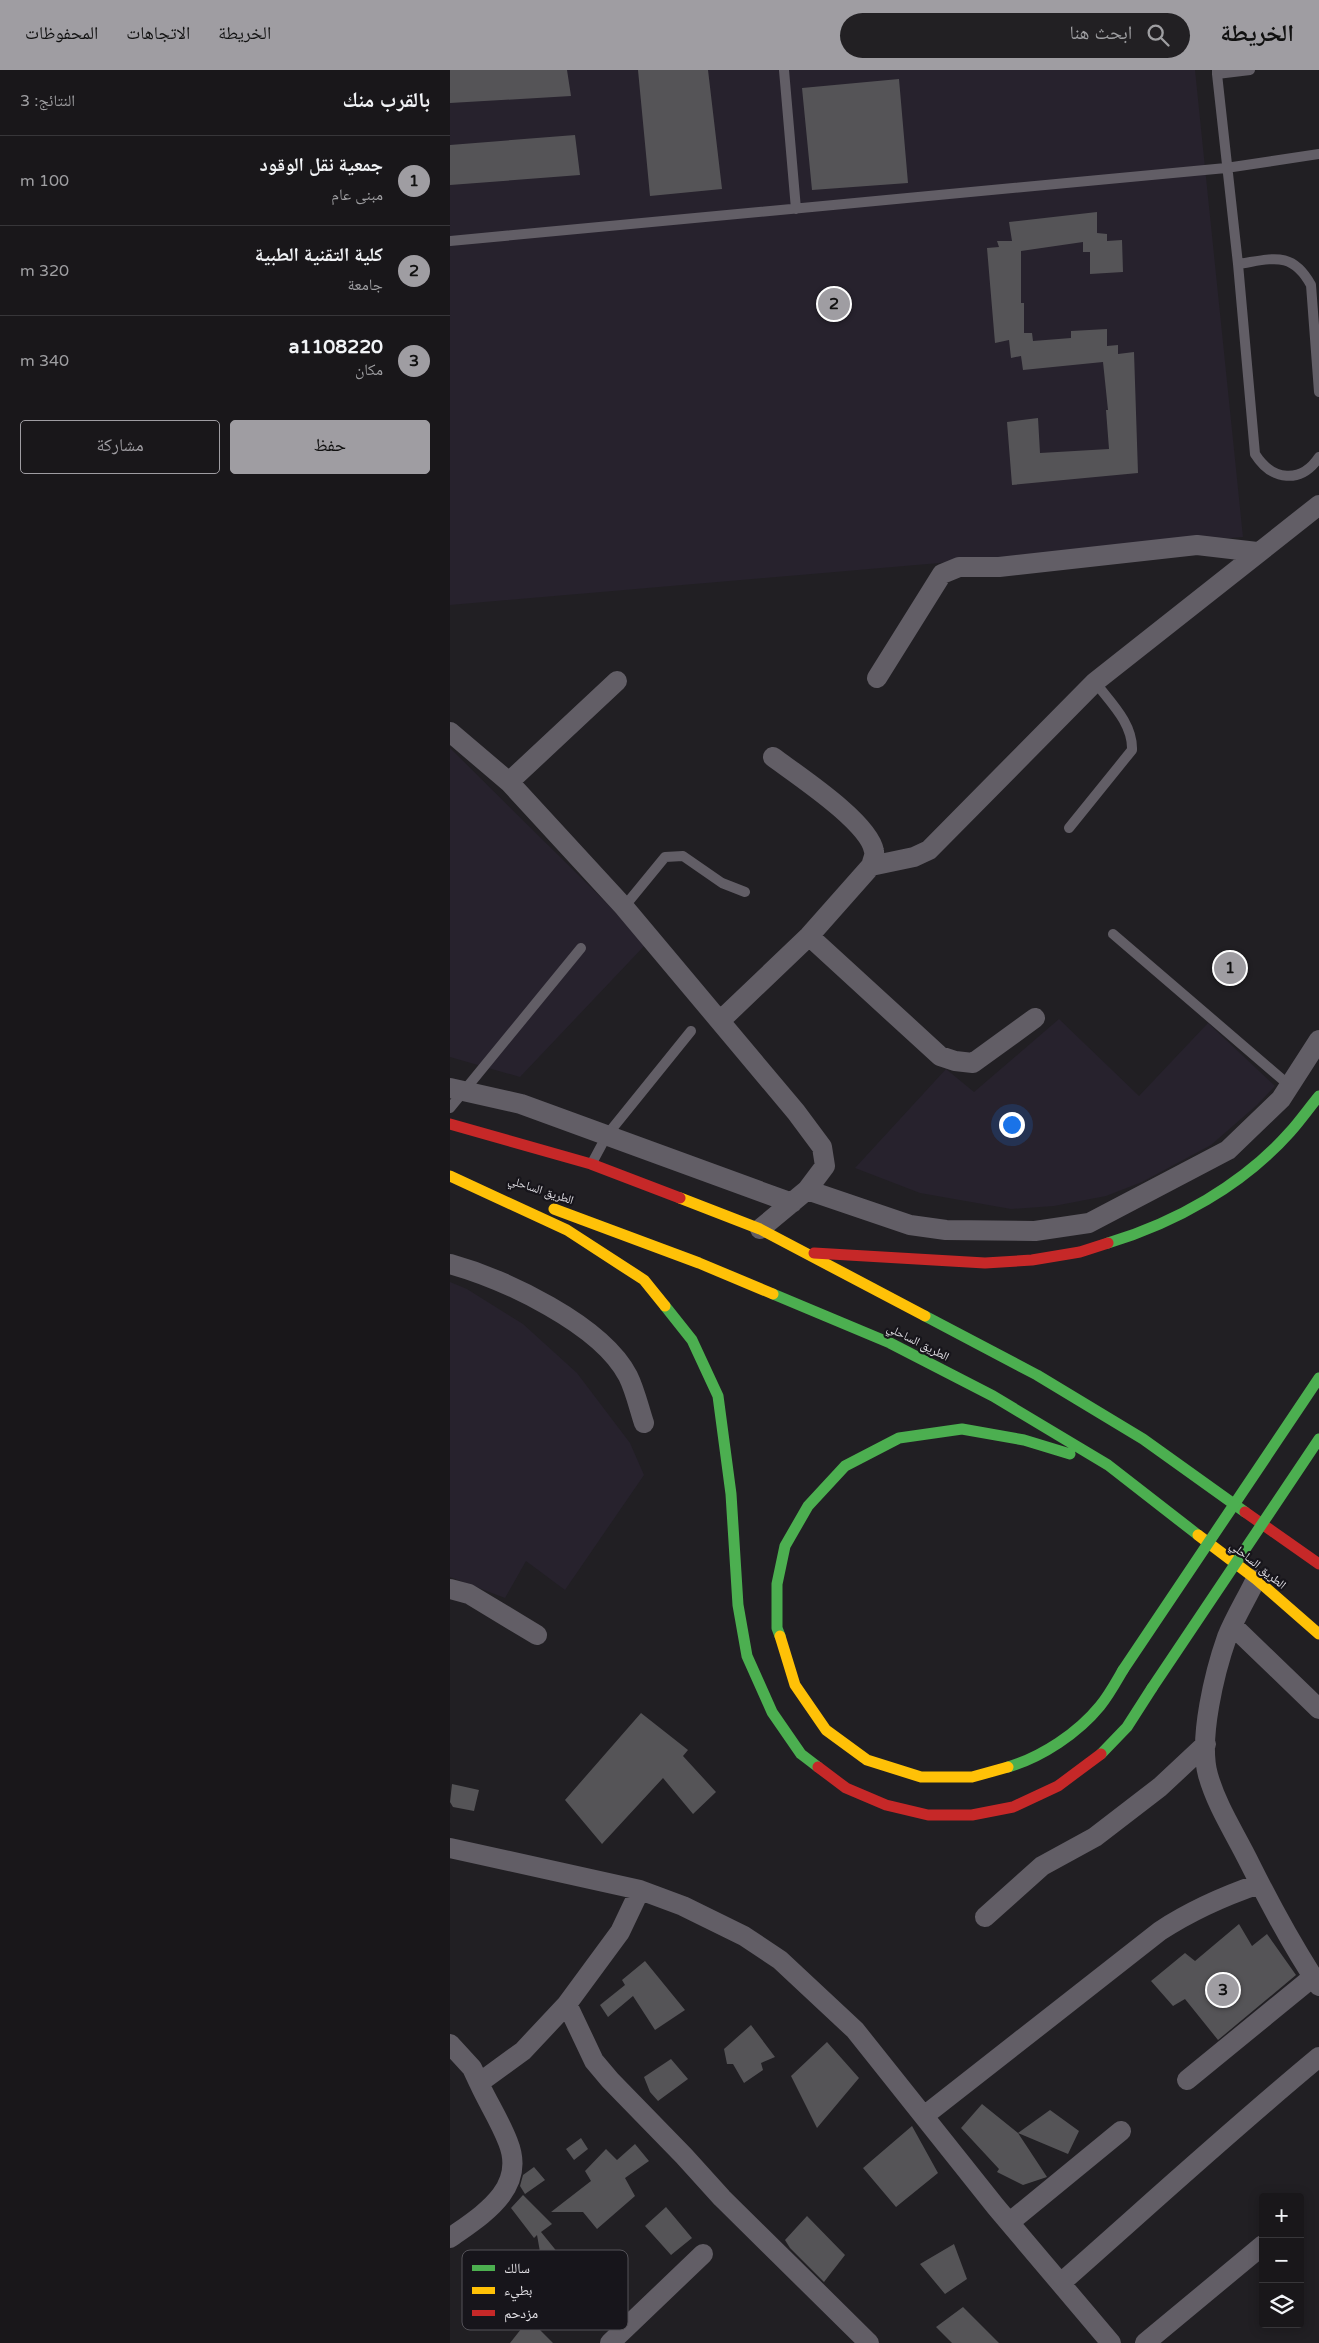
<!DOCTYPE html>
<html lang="ar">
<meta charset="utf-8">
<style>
body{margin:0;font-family:"Varela Round","Noto Naskh Arabic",sans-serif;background:#222023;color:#f1f3f6;direction:rtl}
.controls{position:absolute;right:15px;bottom:15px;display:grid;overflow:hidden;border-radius:5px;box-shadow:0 2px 12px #0003}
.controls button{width:45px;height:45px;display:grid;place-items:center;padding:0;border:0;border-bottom:1px solid #373639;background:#19171a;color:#f1f3f6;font:25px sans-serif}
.you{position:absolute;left:561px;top:1054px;width:18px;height:18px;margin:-12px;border:4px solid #fff;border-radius:50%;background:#1a73e8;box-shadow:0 0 0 8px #1a73e833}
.badge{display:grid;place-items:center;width:32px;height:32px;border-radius:50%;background:#9f9da2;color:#111;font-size:16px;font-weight:700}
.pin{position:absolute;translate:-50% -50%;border:2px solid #fff;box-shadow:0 1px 5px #0006}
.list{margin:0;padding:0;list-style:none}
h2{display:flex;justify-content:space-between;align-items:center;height:65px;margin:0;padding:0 20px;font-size:21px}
h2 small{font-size:16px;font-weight:400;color:#9f9fa2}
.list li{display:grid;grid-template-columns:32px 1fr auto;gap:15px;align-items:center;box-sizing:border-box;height:90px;padding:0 20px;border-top:1px solid #373639}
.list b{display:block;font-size:19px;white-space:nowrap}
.list p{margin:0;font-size:16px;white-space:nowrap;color:#9f9fa2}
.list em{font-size:16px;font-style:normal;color:#9f9fa2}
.actions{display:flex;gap:10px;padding:15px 20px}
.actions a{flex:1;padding:11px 0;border:1px solid #9f9da2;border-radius:5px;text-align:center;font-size:18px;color:#9f9da2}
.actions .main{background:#9f9da2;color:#111}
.icon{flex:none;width:28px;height:28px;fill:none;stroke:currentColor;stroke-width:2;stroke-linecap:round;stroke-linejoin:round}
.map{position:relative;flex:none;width:869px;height:2273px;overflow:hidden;direction:ltr}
header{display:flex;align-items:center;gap:30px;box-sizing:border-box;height:70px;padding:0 25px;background:#9f9da2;color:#111}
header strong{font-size:24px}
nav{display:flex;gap:28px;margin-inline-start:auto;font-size:18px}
.search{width:350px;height:45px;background:#222023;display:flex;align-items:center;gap:12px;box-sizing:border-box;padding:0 18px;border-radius:28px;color:#9f9fa2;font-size:19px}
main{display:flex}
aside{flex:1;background:#19171a}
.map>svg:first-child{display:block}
.built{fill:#27222d}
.building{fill:#555457}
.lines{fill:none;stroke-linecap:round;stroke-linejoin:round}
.lane{stroke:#625e66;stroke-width:10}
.street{stroke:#625e66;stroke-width:20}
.fast{stroke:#4caf50;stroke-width:11}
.slow{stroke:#ffc107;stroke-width:11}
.jam{stroke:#c62828;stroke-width:11}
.fast-bridge{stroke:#4caf50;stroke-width:11}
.labels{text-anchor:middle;stroke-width:4.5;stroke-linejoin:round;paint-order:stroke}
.street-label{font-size:12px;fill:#e3e1e6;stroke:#17151b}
.key{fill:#17151b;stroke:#545258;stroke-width:1}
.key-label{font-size:14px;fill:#e3e1e6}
</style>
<header>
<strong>الخريطة</strong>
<div class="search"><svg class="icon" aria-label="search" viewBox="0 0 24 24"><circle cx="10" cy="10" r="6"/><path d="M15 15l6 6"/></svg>ابحث هنا</div>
<nav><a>الخريطة</a><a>الاتجاهات</a><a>المحفوظات</a></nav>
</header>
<main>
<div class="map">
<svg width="869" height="2273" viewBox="0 0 869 2273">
<rect width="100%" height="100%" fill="#211f23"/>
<path class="built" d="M 0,0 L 745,0 L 793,467 L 0,535 Z
M 0,678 L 197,873 L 70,1007 L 0,987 Z
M 609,949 L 689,1026 L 758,953 L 825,1016 L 807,1035 L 761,1075 L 692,1112 L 656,1126 L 604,1136 L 561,1139 L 470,1123 L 405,1098 L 496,999 L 524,1022 Z
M 0,1212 L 17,1219 L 73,1254 L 127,1303 L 180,1373 L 194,1405 L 115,1520 L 76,1491 L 55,1528 L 0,1507 Z"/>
<path class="building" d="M 0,0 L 117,0 L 121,26 L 0,33 Z
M 188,0 L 258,0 L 272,119 L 200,126 Z
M 449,9 L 458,113 L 362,120 L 352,18 Z
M 125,65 L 130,105 L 0,115 L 0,75 Z
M 647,142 L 647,163 L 657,164 L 657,171 L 672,170 L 673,202 L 640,204 L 640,182 L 633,182 L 633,172 L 571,181 L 571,233 L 574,233 L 574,263 L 582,263 L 583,271 L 621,268 L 621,261 L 657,259 L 657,276 L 668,275 L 668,284 L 684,282 L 688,403 L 562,415 L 557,352 L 588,348 L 590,383 L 659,379 L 656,340 L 658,340 L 653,292 L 573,300 L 571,286 L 561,288 L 559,270 L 545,273 L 537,178 L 549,177 L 547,171 L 562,171 L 559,152 Z
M 191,1643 L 238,1680 L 233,1686 L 266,1722 L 243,1744 L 213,1708 L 152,1774 L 115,1730 Z
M 2,1714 L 29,1720 L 24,1741 L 3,1737 L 0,1732 Z
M 789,1854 L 802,1876 L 817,1864 L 846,1905 L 768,1970 L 735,1929 L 723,1936 L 701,1911 L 735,1883 L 745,1891 Z
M 195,1891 L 235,1940 L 205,1960 L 183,1926 L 158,1947 L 150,1935 L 175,1915 L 172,1910 Z
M 301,1955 L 325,1987 L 311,1993 L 313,2000 L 294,2013 L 283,1994 L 277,1994 L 274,1979 Z
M 377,1972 L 409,2008 L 367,2058 L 341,2006 Z
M 221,1989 L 238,2009 L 208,2031 L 200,2022 L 194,2007 Z
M 532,2034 L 568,2063 L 597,2107 L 573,2115 L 547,2102 L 549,2099 L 511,2058 Z
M 600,2040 L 629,2061 L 618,2084 L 568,2063 Z
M 462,2056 L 488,2103 L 446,2137 L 413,2098 Z
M 131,2068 L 138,2079 L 124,2090 L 116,2079 Z
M 185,2074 L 199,2091 L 175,2108 L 185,2126 L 147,2159 L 133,2142 L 101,2142 L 141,2111 L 135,2101 L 156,2079 L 167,2090 Z
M 84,2097 L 95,2110 L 75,2124 L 70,2116 L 73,2105 Z
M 73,2125 L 102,2154 L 91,2162 L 126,2205 L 111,2216 L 92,2193 L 87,2165 L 84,2168 L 61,2138 Z
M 216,2137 L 242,2168 L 221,2185 L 195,2156 Z
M 357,2146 L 395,2185 L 374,2212 L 340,2178 L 335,2170 Z
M 504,2174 L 517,2209 L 495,2224 L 470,2194 Z
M 513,2237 L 549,2273 L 502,2273 L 486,2257 Z
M 79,2249 L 103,2273 L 60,2273 Z"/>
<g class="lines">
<path class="lane" d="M 334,0 L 346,139
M 767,0 L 767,4 L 800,0
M 767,4 L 788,194
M 0,171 L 776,98 L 869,84
M 869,322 L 861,215 C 842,180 822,189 788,194 L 805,384 C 822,411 851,414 869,387
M 619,758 L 682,680 C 683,653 660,632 645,612
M 174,837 L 215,787 L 233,786 L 272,813 L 295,822
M 663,864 L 840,1016
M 0,1038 L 131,878
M 142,1093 L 157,1065 L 241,961"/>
<path class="street" d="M 427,608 L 492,504 L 509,497 L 549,497 L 747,475 L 807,482
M 0,662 L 59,712 L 174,837 L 346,1042 L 372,1077 L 375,1096 L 357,1120 L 310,1159
M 59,712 L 167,611
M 421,796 L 464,787 L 479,780 L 645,612 L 869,435
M 359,866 L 490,986 L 505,991 L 523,993 L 585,948
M 270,951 L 359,866 L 421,796 C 422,792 425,785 424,781 C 419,752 347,705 323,687
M 0,1018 L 71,1034 L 342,1133
M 357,1120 L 460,1155 L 496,1160 L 585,1161 L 639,1153 L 778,1080 L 831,1029 L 869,970
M 0,1194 C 54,1209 151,1254 178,1306 C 185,1320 189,1338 194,1353
M 806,1509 C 797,1528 785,1547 777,1567 C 765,1601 748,1669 758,1705 C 767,1737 786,1765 800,1794 C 821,1836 843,1877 869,1916
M 0,1519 L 19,1524 L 87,1565
M 783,1556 L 869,1639
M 0,1778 L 190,1820 L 233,1836 L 294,1866 L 330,1890 L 405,1960 L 546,2137 L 661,2273
M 190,1820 L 170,1862 L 117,1934 L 144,1991 L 160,2010 L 234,2086 L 272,2128 L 419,2273
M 535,1847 L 592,1796 L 645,1767 L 710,1717 L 756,1674
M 0,1974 L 22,1998 L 29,2013
M 737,2010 L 863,1907
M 474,2046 L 710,1861 C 742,1840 774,1826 809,1814
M 560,2152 L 671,2061
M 0,2168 C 32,2145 77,2119 58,2072 C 50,2051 38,2033 29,2013 L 73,1981 L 117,1934
M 612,2212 C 697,2137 781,2060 869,1987
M 160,2273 L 253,2184
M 695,2273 L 813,2175"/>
<path class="fast" d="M 658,1173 C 725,1153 793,1115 840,1062 C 850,1051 859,1038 869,1026
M 323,1224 L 440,1273 L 543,1326 L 658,1395 L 748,1465
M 215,1236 L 242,1270 L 268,1326 L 281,1424 L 288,1535 L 297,1586 L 322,1642 L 351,1684 L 368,1697
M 475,1246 L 587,1305 L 693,1369 L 795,1442
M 330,1566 L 327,1558 L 327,1514 L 335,1476 L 358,1436 L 395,1396 L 449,1368 L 512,1359 L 574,1370 L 620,1384
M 651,1684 L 677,1657 L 702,1618
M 558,1697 C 592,1687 628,1663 650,1636 C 659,1625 666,1612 673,1600"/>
<path class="slow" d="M 0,1106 L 117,1160 L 194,1210 L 215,1236
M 230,1128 L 310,1159 L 475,1246
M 104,1139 L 249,1193 L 323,1224
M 748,1465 L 806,1509 L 869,1564
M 330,1566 L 345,1615 L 376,1660 L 417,1690 L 471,1707 L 522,1707 L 558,1697"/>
<path class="jam" d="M 0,1054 L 141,1094 L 230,1128
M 364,1183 L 535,1193 L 582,1190 L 630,1182 L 658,1173
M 795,1442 L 869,1494
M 368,1697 L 396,1718 L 436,1735 L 478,1745 L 522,1745 L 563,1737 L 608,1716 L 651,1684"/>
<path class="fast-bridge" d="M 673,1600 L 869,1308
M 702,1618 L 869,1369"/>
</g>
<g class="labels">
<g class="street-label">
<text transform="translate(91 1120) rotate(18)" y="4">الطريق الساحلي</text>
<text transform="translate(468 1272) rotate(27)" y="4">الطريق الساحلي</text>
<text transform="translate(808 1495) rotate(39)" y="4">الطريق الساحلي</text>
</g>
</g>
<rect x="12" y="2180" width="166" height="80" rx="8" class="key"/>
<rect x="22" y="2195" width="23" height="6" fill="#4caf50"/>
<rect x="22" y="2217" width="23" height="7" fill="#ffc107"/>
<rect x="22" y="2240" width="23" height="6" fill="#c62828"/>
<g class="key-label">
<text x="54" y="2203">سالك</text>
<text x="54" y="2225">بطيء</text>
<text x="54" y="2248">مزدحم</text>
</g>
</svg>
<div class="controls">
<button>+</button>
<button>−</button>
<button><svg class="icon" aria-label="layers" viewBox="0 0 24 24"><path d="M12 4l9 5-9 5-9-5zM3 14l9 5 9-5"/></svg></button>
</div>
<div class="you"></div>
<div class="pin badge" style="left:780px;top:898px">1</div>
<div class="pin badge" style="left:384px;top:234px">2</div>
<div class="pin badge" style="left:773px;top:1920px">3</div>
</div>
<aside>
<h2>بالقرب منك<small>النتائج: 3</small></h2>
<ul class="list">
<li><span class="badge">1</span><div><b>جمعية نقل الوقود</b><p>مبنى عام</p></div><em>100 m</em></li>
<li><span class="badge">2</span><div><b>كلية التقنية الطبية</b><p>جامعة</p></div><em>320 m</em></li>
<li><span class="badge">3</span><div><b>a1108220</b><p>مكان</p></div><em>340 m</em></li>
</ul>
<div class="actions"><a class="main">حفظ</a><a>مشاركة</a></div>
</aside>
</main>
